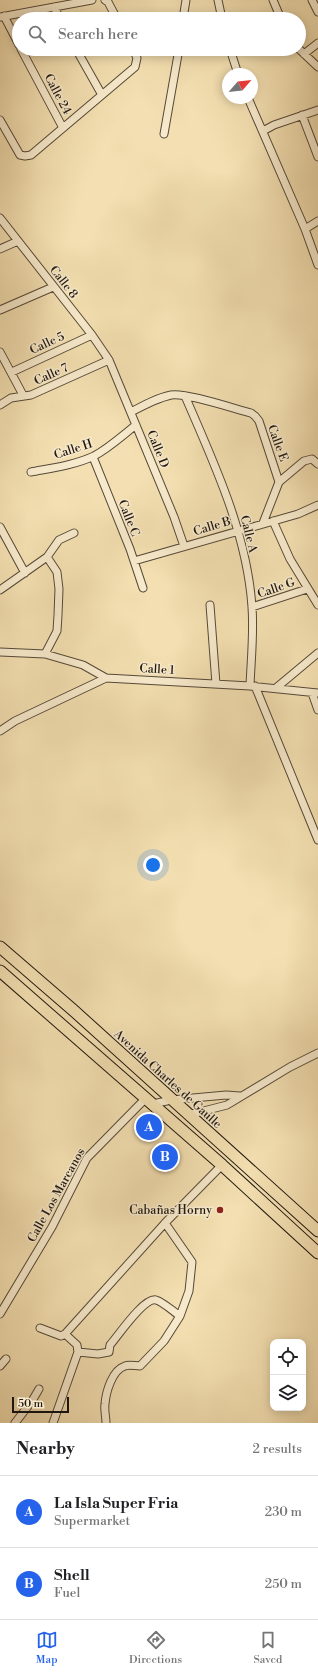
<!DOCTYPE html>
<meta charset="utf-8">
<style>
body{margin:0;font-family:"Libre Bodoni",serif;background:#f6f6f6;color:#202124}
.controls{position:absolute;right:12px;bottom:12px;display:grid;overflow:hidden;border-radius:8px;box-shadow:0 2px 10px #0003}
.controls button{width:36px;height:36px;display:grid;place-items:center;padding:0;border:0;border-bottom:1px solid #e0e0e0;background:#fff;color:#202124;font:20px sans-serif}
.compass{position:absolute;left:222px;top:68px;width:36px;height:36px;border-radius:50%;background:#fff;box-shadow:0 2px 10px #0003;rotate:62deg}
.scale{position:absolute;left:12px;bottom:10px;width:57px;box-sizing:border-box;padding-left:4px;border:2px solid #201710;border-top:0;font-size:11px;line-height:14px;white-space:nowrap;color:#201710;-webkit-text-stroke:3px #f7eacc;paint-order:stroke}
.you{position:absolute;left:153px;top:865px;width:14px;height:14px;margin:-10px;border:3px solid #fff;border-radius:50%;background:#1a73e8;box-shadow:0 0 0 6px #1a73e833}
.badge{display:grid;place-items:center;width:26px;height:26px;border-radius:50%;background:#2563eb;color:#fff;font-size:13px;font-weight:700}
.pin{position:absolute;translate:-50% -50%;border:2px solid #fff;box-shadow:0 1px 4px #0006}
.list{margin:0;padding:0;list-style:none}
h2{display:flex;justify-content:space-between;align-items:center;height:52px;margin:0;padding:0 16px;font-size:17px}
h2 small{font-size:13px;font-weight:400;color:#757577}
.list li{display:grid;grid-template-columns:26px 1fr auto;gap:12px;align-items:center;box-sizing:border-box;height:72px;padding:0 16px;border-top:1px solid #e0e0e0}
.list b{display:block;font-size:15px;white-space:nowrap}
.list p{margin:0;font-size:13px;white-space:nowrap;color:#757577}
.list em{font-size:13px;font-style:normal;color:#757577}
.icon{flex:none;width:22px;height:22px;fill:none;stroke:currentColor;stroke-width:2;stroke-linecap:round;stroke-linejoin:round}
.map{position:relative;flex:none;width:318px;height:1423px;overflow:hidden}
.search{position:absolute;background:#fff;box-shadow:0 2px 10px #0003;left:12px;right:12px;top:12px;height:44px;display:flex;align-items:center;gap:10px;box-sizing:border-box;padding:0 14px;border-radius:22px;color:#757577;font-size:15px}
.sheet{height:196px;background:#fff}
nav{display:flex;justify-content:space-around;align-items:center;box-sizing:border-box;height:56px;border-top:1px solid #e0e0e0;background:#fff;font-size:11px;color:#757577}
nav a{display:grid;justify-items:center;gap:2px}
nav .on{color:#2563eb}
.map>svg:first-child{display:block}
.lines{fill:none;stroke-linecap:round;stroke-linejoin:round}
.minor-casing{stroke:#554938;stroke-width:9}
.primary-casing{stroke:#201710;stroke-width:13}
.minor{stroke:#f7eacc;stroke-width:7}
.primary{stroke:#f3dfb1;stroke-width:11}
.poi-dot{fill:#8f2418;stroke:#f7eacc;stroke-width:1.5}
.labels{text-anchor:middle;stroke-width:3;stroke-linejoin:round;paint-order:stroke}
.street-label{font-size:12px;fill:#201710;stroke:#f7eacc}
.poi-label{font-size:12px;fill:#201710;stroke:#f7eacc;text-anchor:end}
</style>
<div class="map">
<svg width="318" height="1423" viewBox="0 0 318 1423">
<rect width="100%" height="100%" fill="#f3dfb1"/>
<filter id="stains"><feTurbulence type="fractalNoise" baseFrequency=".005" numOctaves="4"/><feColorMatrix values="0 0 0 0 .2 0 0 0 0 .09 0 0 0 0 .02 0 0 0 .5 -.17"/></filter>
<radialGradient id="worn" r=".72"><stop offset=".6" stop-color="#630" stop-opacity="0"/><stop offset="1" stop-color="#630" stop-opacity=".3"/></radialGradient>
<g class="lines">
<defs>
<path id="minor" d="M 105,0 L 108,2 L 117,19
M 218,0 L 222,19
M 273,0 L 281,19
M 312,0 L 318,12
M 54,7 L 60,19
M 4,16 L 19,45
M 0,17 L 92,0
M 183,19 L 186,0
M 21,49 L 63,128
M 76,49 L 102,95
M 230,49 L 238,74
M 299,49 L 318,67
M 304,54 L 318,43
M 248,98 L 305,229 L 318,265
M 302,115 L 318,157
M 0,120 L 20,155 L 25,156 L 31,155 L 135,67 L 137,58 L 133,49
M 263,131 L 274,125 L 318,110
M 164,134 L 179,49
M 0,218 L 92,335 L 109,360 L 174,517 L 184,546
M 305,229 L 318,221
M 0,249 L 18,241
M 0,310 L 53,287
M 0,352 L 23,395
M 12,372 L 92,335
M 185,396 C 214,463 247,533 252,607 C 254,633 251,660 250,686
M 0,405 L 11,398 L 31,395 L 109,360
M 131,412 C 144,405 157,398 171,395 C 185,392 235,409 251,413 L 255,416 L 259,421 L 279,482 L 263,523
M 93,457 L 130,549 L 143,588
M 31,472 C 52,468 75,465 94,456 C 109,448 123,435 136,425
M 279,482 L 304,461 L 312,459 L 318,464
M 273,521 L 290,559 L 318,605
M 0,527 L 25,573
M 134,561 L 298,514 L 318,505
M 0,590 L 47,557 L 59,540 L 74,533
M 210,605 L 216,684
M 252,607 L 307,589
M 0,652 L 45,654 L 83,665 L 106,678 L 250,686 L 318,693
M 45,654 L 57,631 L 58,615 L 59,589 L 57,572 L 47,557
M 255,686 L 318,840
M 276,688 L 318,653
M 312,693 L 318,710
M 0,731 L 15,721 L 106,678
M 153,1104 L 171,1100 L 226,1095 L 240,1096
M 188,1115 L 227,1105 L 290,1067 L 318,1053
M 0,1314 L 52,1227 L 87,1158 L 146,1098
M 40,1328 L 61,1336 L 65,1334
M 78,1352 L 98,1354 L 109,1352 L 110,1345 C 118,1336 144,1297 156,1300 C 163,1302 174,1312 180,1316
M 0,1366 L 6,1359
M 15,1423 L 32,1401 L 39,1389
M 53,1423 L 78,1352 L 77,1345 L 65,1334 L 165,1223 L 222,1165
M 106,1423 C 106,1417 104,1410 105,1404 C 106,1392 112,1370 125,1366 C 129,1364 135,1366 140,1366 L 164,1341 L 173,1327 L 180,1316 L 189,1291 L 192,1262 L 165,1223"/>
<path id="primary" d="M 0,947 L 73,1010 L 318,1231
M 0,971 L 222,1165 L 318,1253"/>
</defs>
<use href="#minor" class="minor-casing"/>
<use href="#primary" class="primary-casing"/>
<use href="#minor" class="minor"/>
<use href="#primary" class="primary"/>
</g>
<circle class="poi-dot" cx="220" cy="1210" r="4"/>
<g class="labels">
<g class="street-label">
<text transform="translate(58 94) rotate(62)" y="4">Calle 24</text>
<text transform="translate(64 282) rotate(52)" y="4">Calle 8</text>
<text transform="translate(47 343) rotate(-25)" y="4">Calle 5</text>
<text transform="translate(51 374) rotate(-24)" y="4">Calle 7</text>
<text transform="translate(278 443) rotate(70)" y="4">Calle E</text>
<text transform="translate(73 449) rotate(-18)" y="4">Calle H</text>
<text transform="translate(158 449) rotate(68)" y="4">Calle D</text>
<text transform="translate(129 518) rotate(68)" y="4">Calle C</text>
<text transform="translate(212 526) rotate(-17)" y="4">Calle B</text>
<text transform="translate(249 534) rotate(76)" y="4">Calle A</text>
<text transform="translate(276 588) rotate(-19)" y="4">Calle G</text>
<text transform="translate(157 669) rotate(3)" y="4">Calle 1</text>
<text transform="translate(168 1079) rotate(42)" y="4">Avenida Charles de Gaulle</text>
<text transform="translate(56 1195) rotate(-61)" y="4">Calle Los Marcanos</text>
</g>
<g class="poi-label">
<text x="212" y="1214">Cabañas Horny</text>
</g>
</g>
<rect width="100%" height="100%" filter="url(#stains)"/>
<rect width="100%" height="100%" fill="url(#worn)"/>
</svg>
<div class="controls">
<button><svg class="icon" aria-label="locate" viewBox="0 0 24 24"><circle cx="12" cy="12" r="6"/><path d="M12 2v4M12 18v4M2 12h4M18 12h4"/></svg></button>
<button><svg class="icon" aria-label="layers" viewBox="0 0 24 24"><path d="M12 4l9 5-9 5-9-5zM3 14l9 5 9-5"/></svg></button>
</div>
<svg class="compass" viewBox="-18 -18 36 36"><path d="M0-13l5 13h-10z" fill="#e53935"/><path d="M0 13l5-13h-10z" fill="#757577"/></svg>
<div class="scale">50 m</div>
<div class="you"></div>
<div class="pin badge" style="left:149px;top:1127px">A</div>
<div class="pin badge" style="left:165px;top:1157px">B</div>
<div class="search"><svg class="icon" aria-label="search" viewBox="0 0 24 24"><circle cx="10" cy="10" r="6"/><path d="M15 15l6 6"/></svg>Search here</div>
</div>
<section class="sheet">
<h2>Nearby<small>2 results</small></h2>
<ul class="list">
<li><span class="badge">A</span><div><b>La Isla Super Fria</b><p>Supermarket</p></div><em>230 m</em></li>
<li><span class="badge">B</span><div><b>Shell</b><p>Fuel</p></div><em>250 m</em></li>
</ul>
</section>
<nav>
<a class="on"><svg class="icon" aria-label="map" viewBox="0 0 24 24"><path d="M3 6l6-2 6 2 6-2v14l-6 2-6-2-6 2zM9 4v14M15 6v14"/></svg>Map</a>
<a><svg class="icon" aria-label="directions" viewBox="0 0 24 24"><path d="M12 3l9 9-9 9-9-9zM9 14v-3h6M13 9l2 2-2 2"/></svg>Directions</a>
<a><svg class="icon" aria-label="saved" viewBox="0 0 24 24"><path d="M7 4h10v16l-5-4-5 4z"/></svg>Saved</a>
</nav>
